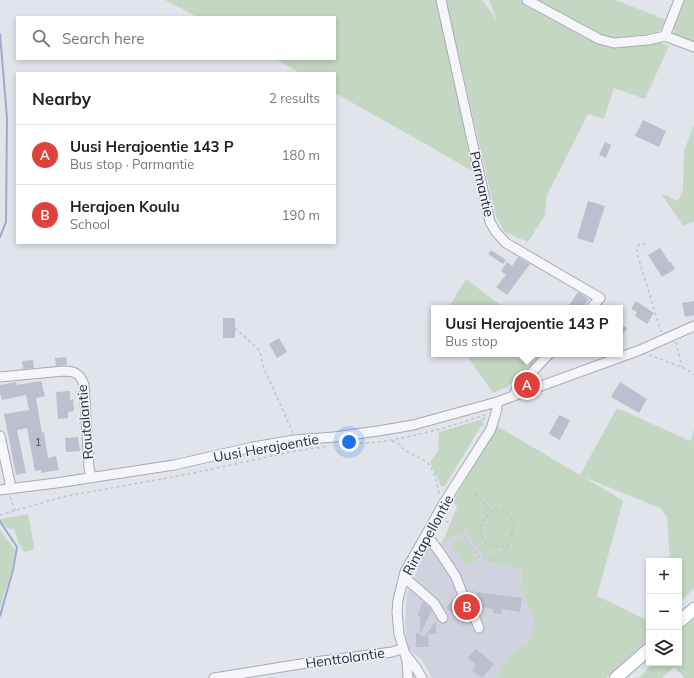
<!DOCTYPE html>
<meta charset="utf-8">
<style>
body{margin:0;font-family:Mulish,sans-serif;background:#f6f6f6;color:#222}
.controls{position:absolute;right:12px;bottom:12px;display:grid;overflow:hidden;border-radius:0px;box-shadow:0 2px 6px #0003}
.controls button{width:36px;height:36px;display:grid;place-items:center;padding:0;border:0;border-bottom:1px solid #e0e0e0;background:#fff;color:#222;font:20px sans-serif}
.you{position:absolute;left:349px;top:442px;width:14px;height:14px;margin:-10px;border:3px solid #fff;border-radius:50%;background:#1a73e8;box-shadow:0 0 0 6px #1a73e833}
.badge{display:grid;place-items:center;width:26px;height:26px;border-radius:50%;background:#de423b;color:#fff;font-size:13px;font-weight:700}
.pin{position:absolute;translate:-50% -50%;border:2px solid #fff;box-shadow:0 1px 4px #0006}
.popup{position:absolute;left:431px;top:305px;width:192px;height:52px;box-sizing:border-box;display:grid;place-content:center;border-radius:0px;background:#fff;filter:drop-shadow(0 1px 3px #0005);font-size:13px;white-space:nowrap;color:#767676}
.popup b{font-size:15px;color:#222}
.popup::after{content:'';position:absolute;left:50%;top:100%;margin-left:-8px;border:8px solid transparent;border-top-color:#fff}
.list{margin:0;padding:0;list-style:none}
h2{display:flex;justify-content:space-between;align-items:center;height:52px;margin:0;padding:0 16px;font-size:17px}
h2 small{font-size:13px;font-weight:400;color:#767676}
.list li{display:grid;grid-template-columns:26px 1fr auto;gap:12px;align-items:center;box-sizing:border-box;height:60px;padding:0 16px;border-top:1px solid #e0e0e0}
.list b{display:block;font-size:15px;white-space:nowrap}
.list p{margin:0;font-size:13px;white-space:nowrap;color:#767676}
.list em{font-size:13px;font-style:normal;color:#767676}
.icon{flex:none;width:22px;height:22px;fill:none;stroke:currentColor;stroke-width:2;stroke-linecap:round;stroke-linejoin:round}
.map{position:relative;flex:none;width:694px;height:678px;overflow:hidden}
.search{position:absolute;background:#fff;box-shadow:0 2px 6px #0003;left:16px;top:16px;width:320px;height:44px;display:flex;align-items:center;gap:10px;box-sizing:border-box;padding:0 14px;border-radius:0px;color:#767676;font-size:15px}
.panel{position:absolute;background:#fff;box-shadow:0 2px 6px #0003;left:16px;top:72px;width:320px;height:172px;border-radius:0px}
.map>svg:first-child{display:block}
.built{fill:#d0d3df}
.green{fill:#c4d7c3}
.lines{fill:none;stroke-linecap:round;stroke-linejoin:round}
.stream{stroke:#9aaad0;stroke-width:2}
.building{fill:#bcbfcd}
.minor-casing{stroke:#a6a9b7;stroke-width:11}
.major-casing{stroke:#a0a5b9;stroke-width:14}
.path{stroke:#c0c2cb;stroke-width:1.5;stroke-dasharray:3 3;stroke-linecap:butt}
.minor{stroke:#f6f6fa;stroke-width:9}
.major{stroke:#fff;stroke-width:12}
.labels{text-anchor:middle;stroke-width:3;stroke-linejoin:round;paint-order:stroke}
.number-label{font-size:12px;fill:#4d5268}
.street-label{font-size:14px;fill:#282d47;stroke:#f3f4f9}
</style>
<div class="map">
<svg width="694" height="678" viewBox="0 0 694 678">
<rect width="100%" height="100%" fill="#e2e4ec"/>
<path class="built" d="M 465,529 L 487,562 L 522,570 L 520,589 L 535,623 L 527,643 L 507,658 L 496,678 L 432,678 L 422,660 L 408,649 L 406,635 L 405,620 L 407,593 L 415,577 L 419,562 L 429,545 L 442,543 Z"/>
<path class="green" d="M 165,0 L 436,0 L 474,172 L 429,146 L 335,93 L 335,73 L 300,73 L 275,59 L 335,59 L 335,17 L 197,17 Z
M 446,0 L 482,0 L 497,20 L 489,0 L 524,0 L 601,41 L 653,40 L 669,46 L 645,99 L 614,88 L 604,119 L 588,114 L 547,195 L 545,215 L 528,242 L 505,232 L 496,217 Z
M 537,0 L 616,0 L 666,20 L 661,29 L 656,33 L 614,38 L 602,35 Z
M 683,0 L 694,0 L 694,41 L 675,35 L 674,32 L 674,27 Z
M 694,125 L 694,221 L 683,226 L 661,193 L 678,201 L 683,189 L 684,151 Z
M 466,279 L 504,308 L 448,308 Z
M 466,354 L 541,354 L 521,375 L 507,387 L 493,393 Z
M 617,408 L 690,441 L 694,430 L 694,588 L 679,604 L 679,561 L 670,561 L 667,517 L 660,508 L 584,477 L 623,501 L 597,596 L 649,621 L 649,639 L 606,678 L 496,678 L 507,658 L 527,643 L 535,623 L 520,589 L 522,570 L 487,562 L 465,530 L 442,543 L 457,507 L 453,501 L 497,426 L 580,475 Z
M 483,419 L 481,426 L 445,486 L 441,486 L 430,462 L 438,451 L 439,432 Z
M 28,514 L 34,546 L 33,550 L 24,552 L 19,543 L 14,530 C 6,527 4,527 0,519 Z
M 0,530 L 15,550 L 12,569 L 0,608 Z
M 463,537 L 478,560 L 467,567 L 452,544 Z
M 694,619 L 694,678 L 685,678 L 674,667 L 662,678 L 639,678 L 653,663 L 679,663 L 679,631 Z"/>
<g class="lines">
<path class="stream" d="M 0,34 L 7,118 L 6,222 L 0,237
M 0,521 L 1,523 L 17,547 L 13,570 L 0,616"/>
</g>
<path class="building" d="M 643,120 L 666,131 L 659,147 L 635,136 Z
M 605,142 L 611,145 L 606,158 L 599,155 Z
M 588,201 L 605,206 L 593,243 L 577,238 Z
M 660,248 L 670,263 L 671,262 L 675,269 L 662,277 L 648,255 Z
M 491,250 L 506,260 L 503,264 L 488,254 Z
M 518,257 L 530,264 L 507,295 L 496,287 L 506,275 L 501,271 L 507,262 L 512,266 Z
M 578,292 L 589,299 L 582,308 L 567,308 Z
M 636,301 L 654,313 L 647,324 L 635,316 L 637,312 L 631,309 Z
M 694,301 L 694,315 L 685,317 L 682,303 Z
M 223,318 L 235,318 L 235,338 L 223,338 Z
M 620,324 L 627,328 L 620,340 Z
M 279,338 L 287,352 L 277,358 L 269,344 Z
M 66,357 L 67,365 L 56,366 L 55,358 Z
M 33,360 L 34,368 L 23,369 L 22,361 Z
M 41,381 L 45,396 L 36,398 L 42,433 L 44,432 L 48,458 L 56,456 L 59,470 L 41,473 L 41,470 L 35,471 L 27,428 L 17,430 L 26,473 L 16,475 L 4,414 L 29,410 L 26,395 L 2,400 L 0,393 L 0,385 L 16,382 L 17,385 Z
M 620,382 L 647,399 L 639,413 L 611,397 Z
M 70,391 L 70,400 L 73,399 L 74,411 L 68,412 L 68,418 L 58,419 L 56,392 Z
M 559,415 L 570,420 L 560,440 L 549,434 Z
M 78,437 L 80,451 L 66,452 L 65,438 Z
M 477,592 L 522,598 L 520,612 L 502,609 L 501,614 L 493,613 L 494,609 L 475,606 Z
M 453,599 L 461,606 L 463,608 L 456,616 L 446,608 Z
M 423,602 L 429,607 L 432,611 L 420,634 L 420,616 L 418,616 L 418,612 Z
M 436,621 L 436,634 L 428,634 L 429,647 L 416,647 L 416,632 L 424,637 Z
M 476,649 L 494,664 L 482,678 L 472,670 L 476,665 L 468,658 Z"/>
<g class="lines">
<defs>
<path id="minor" d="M 441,0 L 490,222 L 496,232 L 506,243 L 600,298 L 591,308
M 527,0 L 599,39 L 614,43 L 648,40 L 665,36 L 694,47
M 665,36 L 679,0
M 0,377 L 63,371 C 74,371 80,373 84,385 L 89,468 L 91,478
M 513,396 L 519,386 L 549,354
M 0,436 L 10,483 L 10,488
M 0,490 L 56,483 L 174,465 L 253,447 L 294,440 L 334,437 L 378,431 L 413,425 L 497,402 L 640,350 L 694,326
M 425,537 L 432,542 L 441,554 L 456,577 L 465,601 L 473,613 L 479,628
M 404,577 L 434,603 L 443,618
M 407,656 L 416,668 L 422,678
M 214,678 L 307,663 L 392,652 L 398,650 L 404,650
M 408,678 L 407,661 L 399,634 L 397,612 L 398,600 L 405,572 L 444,503 L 491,429 L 497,409 L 497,402"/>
<path id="major" d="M 679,622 L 694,609
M 616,678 L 649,649"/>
</defs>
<use href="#minor" class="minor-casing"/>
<use href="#major" class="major-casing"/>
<path class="path" d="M 645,244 L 640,243 C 637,246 637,249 637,253 L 656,316 L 661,332
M 235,328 L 260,351 L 263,366 L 293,433
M 676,342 L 682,367
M 649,355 L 682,367 L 694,374
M 482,426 L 485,415
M 392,441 C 401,443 400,447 406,451 C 412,455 420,457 426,462 C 436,470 436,484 440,496
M 342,445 C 359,443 375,443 391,440 C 423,434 457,425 487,414
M 475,493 L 491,512
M 10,497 L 15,511
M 0,515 L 62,497 L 194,473 L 290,452 L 329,446
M 446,521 L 458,528 L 480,558 L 491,560 L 505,553 C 509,543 512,533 515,523 L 505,511 L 494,509 C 489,514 483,519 481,526 C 478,534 485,544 492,546 C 498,547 503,546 508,544"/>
<use href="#minor" class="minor"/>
<use href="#major" class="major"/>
</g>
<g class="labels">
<g class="number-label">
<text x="38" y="446">1</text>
</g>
<g class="street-label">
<text transform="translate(482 184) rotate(77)" y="5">Parmantie</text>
<text transform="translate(85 422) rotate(-95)" y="5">Rautalantie</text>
<text transform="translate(266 448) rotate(-10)" y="5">Uusi Herajoentie</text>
<text transform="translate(428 535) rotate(-61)" y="5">Rintapellontie</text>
<text transform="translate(345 658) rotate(-8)" y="5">Henttolantie</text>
</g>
</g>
</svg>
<div class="controls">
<button>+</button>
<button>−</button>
<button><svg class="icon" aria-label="layers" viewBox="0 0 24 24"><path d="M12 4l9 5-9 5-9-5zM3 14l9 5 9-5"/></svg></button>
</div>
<div class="you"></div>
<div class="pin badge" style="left:527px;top:385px">A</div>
<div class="popup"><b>Uusi Herajoentie 143 P</b>Bus stop</div>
<div class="pin badge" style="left:467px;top:607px">B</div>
<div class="search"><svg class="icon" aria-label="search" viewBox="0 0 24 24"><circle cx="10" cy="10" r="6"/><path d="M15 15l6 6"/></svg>Search here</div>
<section class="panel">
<h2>Nearby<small>2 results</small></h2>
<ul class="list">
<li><span class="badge">A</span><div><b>Uusi Herajoentie 143 P</b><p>Bus stop · Parmantie</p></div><em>180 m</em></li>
<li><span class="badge">B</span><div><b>Herajoen Koulu</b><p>School</p></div><em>190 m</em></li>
</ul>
</section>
</div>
